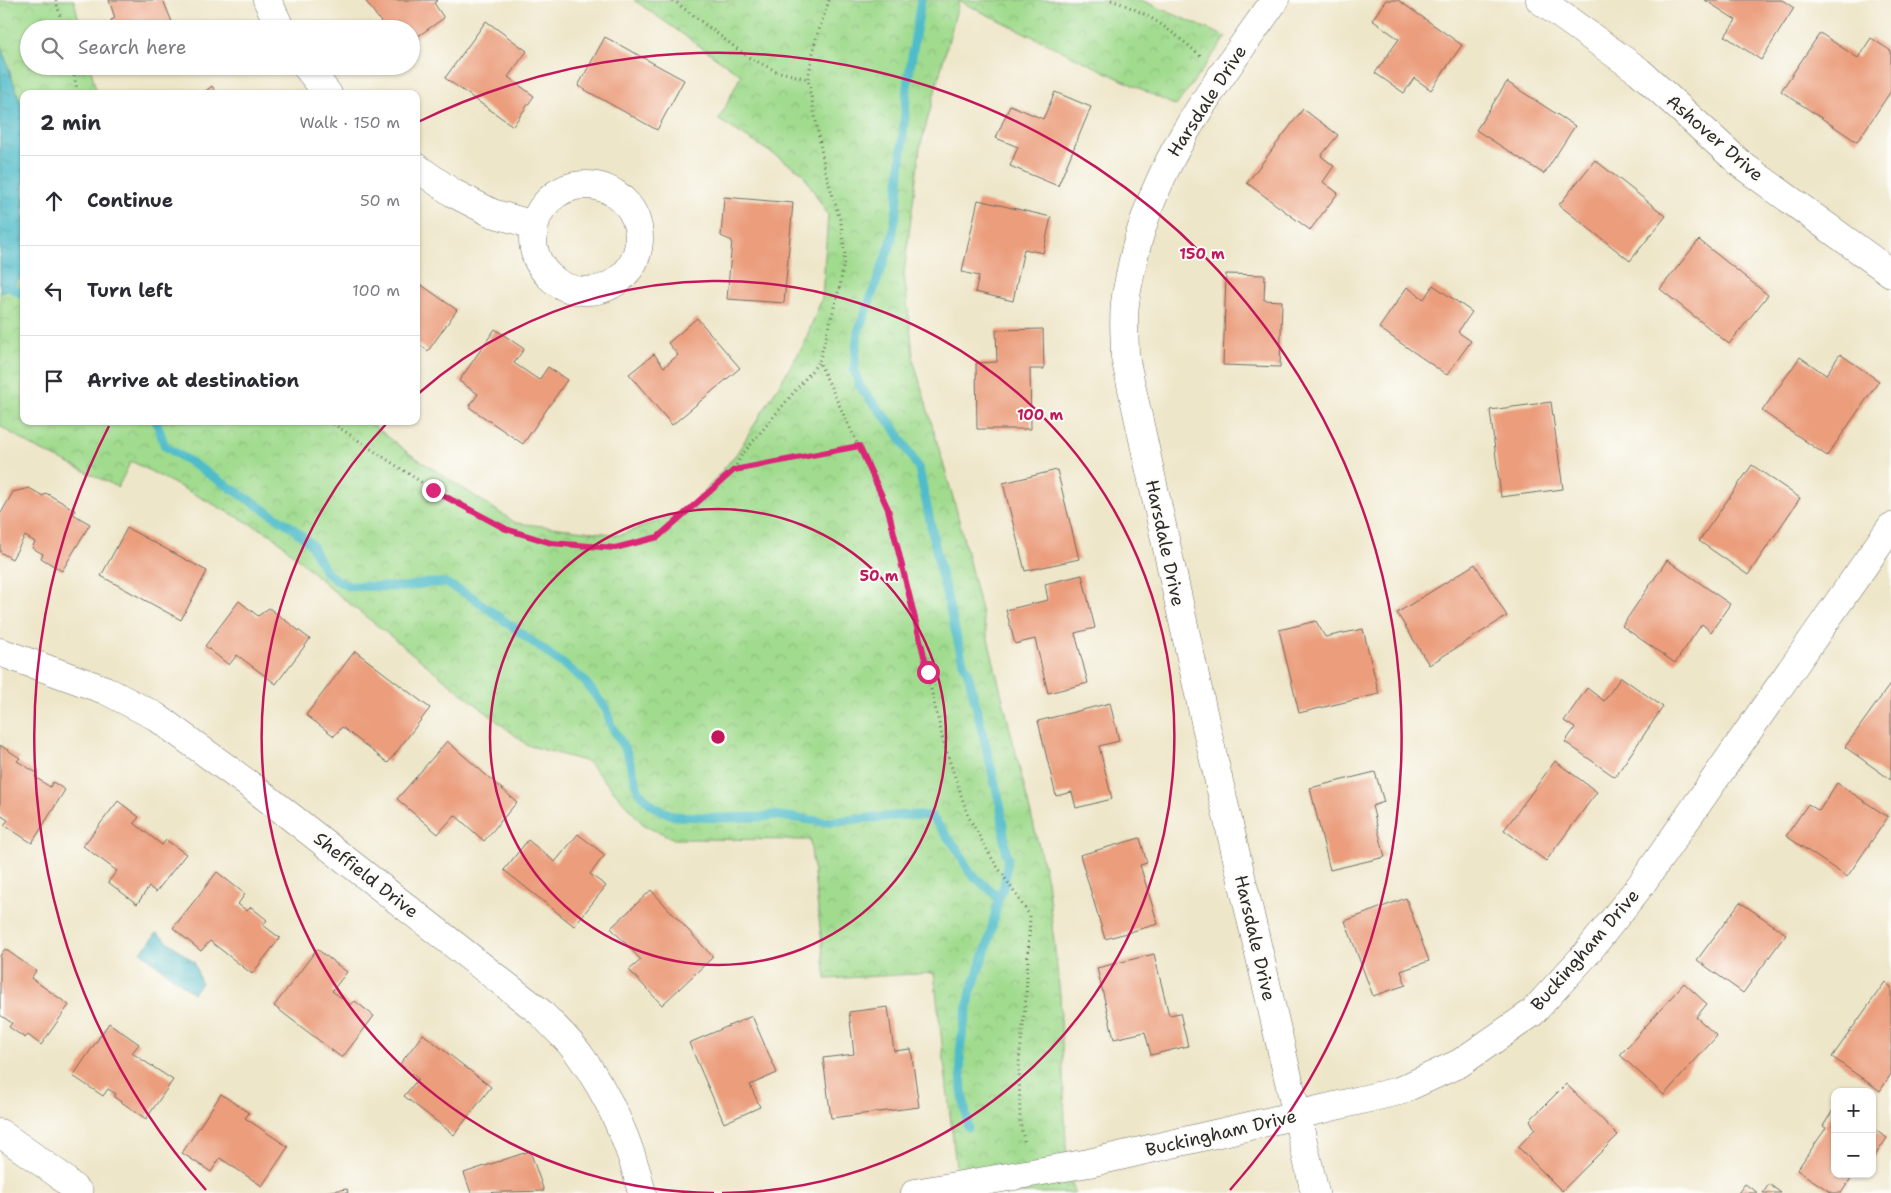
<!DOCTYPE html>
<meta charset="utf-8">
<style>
body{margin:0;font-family:"Shantell Sans",sans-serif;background:#f2f2f3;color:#2b2b33}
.controls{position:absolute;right:15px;bottom:15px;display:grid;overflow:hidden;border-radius:10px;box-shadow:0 1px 4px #0004}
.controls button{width:45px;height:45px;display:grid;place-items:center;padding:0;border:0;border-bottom:1px solid #e1e1e2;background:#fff;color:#2b2b33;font:25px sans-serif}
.stop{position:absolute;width:15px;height:15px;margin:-11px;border:4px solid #db2777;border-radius:50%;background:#fff}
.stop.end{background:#db2777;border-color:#fff;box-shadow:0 1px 5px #0008}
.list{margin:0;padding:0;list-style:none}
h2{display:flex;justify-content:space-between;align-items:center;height:65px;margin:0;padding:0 20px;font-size:21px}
h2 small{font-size:16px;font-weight:400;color:#7c7c81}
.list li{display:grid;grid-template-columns:32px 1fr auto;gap:15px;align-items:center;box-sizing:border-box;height:90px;padding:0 20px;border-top:1px solid #e1e1e2}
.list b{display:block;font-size:19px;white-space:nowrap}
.list em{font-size:16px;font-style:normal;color:#7c7c81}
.icon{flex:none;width:28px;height:28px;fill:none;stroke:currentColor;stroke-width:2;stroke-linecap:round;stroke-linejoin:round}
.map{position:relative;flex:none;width:1891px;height:1193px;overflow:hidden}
.search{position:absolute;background:#fff;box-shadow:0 1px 4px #0004;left:20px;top:20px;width:400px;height:55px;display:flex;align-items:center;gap:12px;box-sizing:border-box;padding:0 18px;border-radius:28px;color:#7c7c81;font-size:19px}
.panel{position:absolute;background:#fff;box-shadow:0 1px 4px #0004;left:20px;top:90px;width:400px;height:335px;border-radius:10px}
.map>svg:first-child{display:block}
.park{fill:url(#park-crowns);stroke:#66835c}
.water{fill:url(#water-ripples);stroke:#3e747a}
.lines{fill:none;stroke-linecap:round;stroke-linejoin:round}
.stream{stroke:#50bcc9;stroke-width:9}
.building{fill:#eb9d7c}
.street-casing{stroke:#6f6c62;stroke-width:29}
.path{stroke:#6f6c62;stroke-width:3;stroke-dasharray:1 4;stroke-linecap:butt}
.street{stroke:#fff;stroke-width:28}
.route{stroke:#db2777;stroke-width:6}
.ring{fill:none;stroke:#c2185b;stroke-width:2.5}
.labels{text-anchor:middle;stroke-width:4;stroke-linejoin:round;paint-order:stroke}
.street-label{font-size:18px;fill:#2b2b2b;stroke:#fdfcf7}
.centre{fill:#c2185b;stroke:#fdfcf7;stroke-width:2.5}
.ring-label{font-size:15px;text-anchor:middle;font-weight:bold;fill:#c2185b;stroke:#fdfcf7;stroke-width:4;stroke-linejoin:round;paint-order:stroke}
</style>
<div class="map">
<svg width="1891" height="1193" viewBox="0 0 1891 1193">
<defs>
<pattern id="park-crowns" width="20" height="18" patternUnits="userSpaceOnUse" patternTransform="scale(1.25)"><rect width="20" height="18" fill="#a0db8e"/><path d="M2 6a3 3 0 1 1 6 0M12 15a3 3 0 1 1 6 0" fill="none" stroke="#8abc7b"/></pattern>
<pattern id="water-ripples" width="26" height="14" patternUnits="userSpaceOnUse" patternTransform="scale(1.25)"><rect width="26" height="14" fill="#50bcc9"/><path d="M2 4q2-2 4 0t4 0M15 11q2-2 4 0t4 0" fill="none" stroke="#4399a3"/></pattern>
</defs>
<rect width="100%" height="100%" fill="#fdfcf7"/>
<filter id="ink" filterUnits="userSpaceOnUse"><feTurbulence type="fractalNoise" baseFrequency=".02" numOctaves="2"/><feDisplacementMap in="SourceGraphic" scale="10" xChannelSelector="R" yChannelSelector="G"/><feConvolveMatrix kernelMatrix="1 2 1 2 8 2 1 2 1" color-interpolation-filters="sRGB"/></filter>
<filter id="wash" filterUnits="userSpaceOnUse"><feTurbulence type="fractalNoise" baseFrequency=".0096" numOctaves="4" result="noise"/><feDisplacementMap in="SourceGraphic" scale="20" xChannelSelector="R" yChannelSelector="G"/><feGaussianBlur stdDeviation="1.12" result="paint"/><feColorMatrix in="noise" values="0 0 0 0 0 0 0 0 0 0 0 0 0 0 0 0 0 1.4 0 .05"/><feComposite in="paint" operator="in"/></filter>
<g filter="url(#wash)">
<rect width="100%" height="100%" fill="#eee6c9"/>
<path class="park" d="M 0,0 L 74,0 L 81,29 L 29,29 L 29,66 L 90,66 L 97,94 L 24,94 L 24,421 L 368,421 L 407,452 L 516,523 L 620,535 L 691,508 L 737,453 L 803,346 L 822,298 L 828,215 L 802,172 L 719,120 L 741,75 L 634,0 L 1141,0 L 1226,37 L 1176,106 L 959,1 L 920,148 L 904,273 L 914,362 L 956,508 L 1047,880 L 1060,995 L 1066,1146 L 1074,1193 L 959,1193 L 934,973 L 826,979 L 810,840 L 674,839 L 643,824 L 588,762 L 527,745 L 330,588 L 272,535 L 131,461 L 118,487 L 34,447 L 0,426 Z"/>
<path class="water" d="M 0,43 L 24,113 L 24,275 L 11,288 L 0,293 Z
M 157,933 L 194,962 L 201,983 L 193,993 L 141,952 Z"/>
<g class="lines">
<path class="stream" d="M 921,0 L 907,87 L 897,208 L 891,243 L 858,332 L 854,369 L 860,387 L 893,426 L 919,469 L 941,573 L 963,662 L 968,673 L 1001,808 L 1006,854 L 1008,857 L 1004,886 L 999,897 L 988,944 L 971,991 L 963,1029 L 960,1053 L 962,1090 L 968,1127
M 11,288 L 24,295
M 156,421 L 165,446 L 290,526 L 310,543 L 325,571 L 336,580 L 348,586 L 406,587 L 426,583 L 445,583 L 472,597 L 583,679 L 606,709 L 611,725 L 627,753 L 639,792 L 654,807 L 674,816 L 720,818 L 762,817 L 773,815 L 825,822 L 907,815 L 931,816 L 958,850 L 970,873 L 994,893 L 998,900"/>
</g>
<g id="blocks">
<path class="building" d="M 109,0 L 163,0 L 175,29 L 114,29 L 111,20 L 115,18 Z
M 365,0 L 438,0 L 434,3 L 444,18 L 411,41 L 411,29 L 386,29 Z
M 1386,0 L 1398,0 L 1462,45 L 1431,90 L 1414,78 L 1404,93 L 1375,73 L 1399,39 L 1372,20 Z
M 1705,0 L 1782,0 L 1794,8 L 1761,60 L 1725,36 L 1736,20 Z
M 486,21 L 527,51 L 508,77 L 534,96 L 513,126 L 445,78 Z
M 1820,33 L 1858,58 L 1871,38 L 1891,51 L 1891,91 L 1857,142 L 1781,91 Z
M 605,37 L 684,80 L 657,130 L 578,86 Z
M 1507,82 L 1575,126 L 1544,174 L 1476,130 Z
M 212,86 L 217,94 L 202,94 Z
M 1055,92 L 1091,107 L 1058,186 L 1010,166 L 1018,147 L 996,138 L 1010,105 L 1043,119 Z
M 1303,109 L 1338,135 L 1321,156 L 1334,166 L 1323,182 L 1338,193 L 1310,230 L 1247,183 Z
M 1595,160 L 1666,216 L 1630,261 L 1559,205 Z
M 724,197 L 793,203 L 784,303 L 727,299 L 732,241 L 721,236 Z
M 978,200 L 1051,217 L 1043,253 L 1024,249 L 1013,301 L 975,292 L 979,276 L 962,272 Z
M 1699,240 L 1768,295 L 1729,344 L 1660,289 Z
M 1226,274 L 1265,275 L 1264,300 L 1282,301 L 1280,367 L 1223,365 Z
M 416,281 L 457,310 L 428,351 L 416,342 Z
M 1433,285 L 1472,312 L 1458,332 L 1471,341 L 1447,375 L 1379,328 L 1407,287 L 1424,299 Z
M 697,318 L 740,368 L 672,425 L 629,374 L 654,354 L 664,367 L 678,355 L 668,343 Z
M 495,329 L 524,349 L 514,363 L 539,380 L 548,367 L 567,380 L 523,444 L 469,407 L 478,394 L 459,381 Z
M 1043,329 L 1044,369 L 1030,369 L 1031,429 L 977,429 L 976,363 L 997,362 L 996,330 Z
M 1840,354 L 1879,381 L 1827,456 L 1762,411 L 1800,357 L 1826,375 Z
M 1551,402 L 1563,489 L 1501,497 L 1490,410 Z
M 1752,465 L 1800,498 L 1748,575 L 1699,541 Z
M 1057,470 L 1079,559 L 1025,571 L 1003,483 Z
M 29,488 L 43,496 L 46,493 L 75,510 L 73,514 L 90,524 L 62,571 L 41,558 L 43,554 L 32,548 L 35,542 L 25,536 L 12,559 L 0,552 L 0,515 L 13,492 Z
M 127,528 L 207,571 L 181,620 L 101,576 Z
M 1667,560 L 1730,604 L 1711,632 L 1702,624 L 1675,663 L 1622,626 Z
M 1475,564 L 1507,616 L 1429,665 L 1397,613 Z
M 1082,575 L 1095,628 L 1075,633 L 1088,683 L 1048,693 L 1035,639 L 1015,644 L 1006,610 L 1048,600 L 1045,584 Z
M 239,601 L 258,616 L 269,608 L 310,639 L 276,684 L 237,655 L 229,665 L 205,646 Z
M 1316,621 L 1325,637 L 1363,629 L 1379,694 L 1299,713 L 1279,630 Z
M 355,651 L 430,708 L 388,763 L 342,727 L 334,736 L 306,715 Z
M 1621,677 L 1663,707 L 1615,777 L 1565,742 L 1575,728 L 1564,721 L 1587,688 L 1604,701 Z
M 1891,683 L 1891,780 L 1845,747 Z
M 1110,703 L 1119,741 L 1099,746 L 1112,799 L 1076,808 L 1072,792 L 1056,796 L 1038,721 Z
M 447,741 L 517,802 L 484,841 L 455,815 L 438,834 L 397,799 Z
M 0,745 L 20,758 L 17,761 L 37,773 L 35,777 L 50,787 L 53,782 L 65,790 L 32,843 L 4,825 L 8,820 L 0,815 Z
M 1555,761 L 1597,792 L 1546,861 L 1504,830 Z
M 1375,772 L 1384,802 L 1372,806 L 1385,857 L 1330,870 L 1310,788 Z
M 1837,783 L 1888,817 L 1847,877 L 1786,836 L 1808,804 L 1819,811 Z
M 118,801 L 139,817 L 134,823 L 162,845 L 166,840 L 186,854 L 156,892 L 149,887 L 137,904 L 108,882 L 117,871 L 83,846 Z
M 578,834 L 605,855 L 590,874 L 606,886 L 574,926 L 504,870 L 528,840 L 555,862 Z
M 1140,838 L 1147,863 L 1140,865 L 1158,924 L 1105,939 L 1080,855 Z
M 217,872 L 245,894 L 238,904 L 247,911 L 251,907 L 267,920 L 263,925 L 280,938 L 252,974 L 210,941 L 201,951 L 173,928 Z
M 651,890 L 713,957 L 662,1005 L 629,970 L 641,960 L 611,928 Z
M 1406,898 L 1429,961 L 1401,971 L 1406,985 L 1373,996 L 1345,921 Z
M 1740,902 L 1786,934 L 1743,993 L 1697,960 Z
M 5,949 L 36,971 L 31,978 L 69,1005 L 41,1045 L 28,1035 L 25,1038 L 9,1027 L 12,1023 L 0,1015 L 0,956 Z
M 317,949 L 347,972 L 332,991 L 351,1005 L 355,1001 L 374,1016 L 342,1058 L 274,1006 Z
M 1154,954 L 1169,1015 L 1180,1013 L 1188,1046 L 1151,1055 L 1145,1032 L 1114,1039 L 1097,968 Z
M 1885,982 L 1891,987 L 1891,1074 L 1880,1091 L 1832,1057 Z
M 1684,983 L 1707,1004 L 1696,1017 L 1717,1036 L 1664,1095 L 1620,1055 Z
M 888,1007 L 894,1051 L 911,1049 L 919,1107 L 831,1118 L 823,1058 L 854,1054 L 849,1012 Z
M 752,1016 L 777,1073 L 750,1085 L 760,1107 L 724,1123 L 689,1043 Z
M 109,1023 L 139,1044 L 132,1053 L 173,1080 L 146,1119 L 114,1097 L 116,1094 L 108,1089 L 103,1096 L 73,1076 Z
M 423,1034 L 491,1087 L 454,1135 L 404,1096 L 418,1079 L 400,1064 Z
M 1566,1084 L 1618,1135 L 1562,1191 L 1518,1147 L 1535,1129 L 1530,1120 Z
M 221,1094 L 249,1113 L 245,1118 L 288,1147 L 262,1186 L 220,1158 L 211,1172 L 182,1153 Z
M 1835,1107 L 1835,1174 L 1854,1174 L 1841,1193 L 1832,1193 L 1797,1170 L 1826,1128 L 1823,1126 Z
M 1872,1128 L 1887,1138 L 1872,1160 Z
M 530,1151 L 544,1191 L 471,1193 L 464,1173 Z
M 1745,1184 L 1758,1193 L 1738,1193 Z
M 1769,1184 L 1781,1193 L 1763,1193 Z
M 347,1189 L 348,1193 L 323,1193 L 323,1192 Z"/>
</g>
</g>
<g filter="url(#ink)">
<use href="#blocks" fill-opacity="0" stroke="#6f6c62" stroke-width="1"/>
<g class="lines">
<defs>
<path id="street" d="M 267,0 L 281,29
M 1275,0 C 1214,87 1152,163 1131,270 C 1129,281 1126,293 1125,304 C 1123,321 1125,340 1125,357 L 1206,726 L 1315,1193
M 1540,0 L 1639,71 L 1742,165 L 1891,273
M 306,66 L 328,94
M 416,167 L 453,193 L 492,213 L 534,225
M533 238a53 53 0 1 1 106 0a53 53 0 1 1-106 0Z
M 0,652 L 105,690 L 155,716 L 254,788 L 540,1012 C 553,1026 568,1039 579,1054 C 610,1097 630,1142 642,1193
M 0,1133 L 58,1174 L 79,1193
M 915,1193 L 1089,1163 L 1297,1115 L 1399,1091 L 1460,1063 L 1532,1013 L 1586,954 L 1640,886 L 1891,527"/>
</defs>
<use href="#street" class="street-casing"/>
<path class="path" d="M 56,0 L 63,29
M 673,0 L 748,57 L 776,71 L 808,79
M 829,0 L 815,42 L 808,79 L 825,170 L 841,223 L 845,254 L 840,286 L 819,362 L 888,509 L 944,744 L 968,816 L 991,857 L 1030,916 L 1026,997 L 1019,1062 L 1020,1122 L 1025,1144
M 1111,0 C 1150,13 1170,30 1201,56
M 72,66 L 78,94
M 329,421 L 433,490 L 507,529 L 551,543 L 615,548 L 658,537 L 734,470 L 741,456 L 819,362
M 735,470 L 859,446"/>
<use href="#street" class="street"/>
</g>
</g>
<g class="lines" filter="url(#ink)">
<path class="route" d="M 433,490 L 506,529 L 551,543 L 615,548 L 658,537 L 734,470 L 859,446 L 888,509 L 928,672"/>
</g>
<g class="ring">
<circle cx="718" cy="737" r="228"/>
<path d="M714 1193A456 456 0 0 1 387 423M419 393A456 456 0 1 1 722 1193"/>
<path d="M206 1190A684 684 0 0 1 109 426M418 122A684 684 0 0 1 1230 1190"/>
</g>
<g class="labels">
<g class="street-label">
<text transform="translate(1207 101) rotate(-57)" y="6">Harsdale Drive</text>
<text transform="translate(1715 138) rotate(41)" y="6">Ashover Drive</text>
<text transform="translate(1165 543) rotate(78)" y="6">Harsdale Drive</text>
<text transform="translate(366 875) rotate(38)" y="6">Sheffield Drive</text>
<text transform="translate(1255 938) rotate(77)" y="6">Harsdale Drive</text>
<text transform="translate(1585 950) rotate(-49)" y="6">Buckingham Drive</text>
<text transform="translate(1221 1133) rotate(-13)" y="6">Buckingham Drive</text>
</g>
</g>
<circle cx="718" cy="737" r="8" class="centre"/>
<g class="ring-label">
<text x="1202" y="259">150 m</text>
<text x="1040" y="420">100 m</text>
<text x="879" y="581">50 m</text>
</g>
</svg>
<div class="controls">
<button>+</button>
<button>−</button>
</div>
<div class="stop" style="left:928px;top:672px"></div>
<div class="stop end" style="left:433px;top:490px"></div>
<div class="search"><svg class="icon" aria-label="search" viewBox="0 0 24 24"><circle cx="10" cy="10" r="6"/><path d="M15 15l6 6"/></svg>Search here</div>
<section class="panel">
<h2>2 min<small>Walk · 150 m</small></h2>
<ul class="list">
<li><svg class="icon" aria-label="ahead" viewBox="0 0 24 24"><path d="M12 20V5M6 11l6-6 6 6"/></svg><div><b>Continue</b></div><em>50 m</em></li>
<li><svg class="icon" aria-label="left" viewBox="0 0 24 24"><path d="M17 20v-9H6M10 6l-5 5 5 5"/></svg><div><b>Turn left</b></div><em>100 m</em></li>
<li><svg class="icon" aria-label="arrive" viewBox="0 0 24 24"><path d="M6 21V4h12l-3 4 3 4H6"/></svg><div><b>Arrive at destination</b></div></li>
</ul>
</section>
</div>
